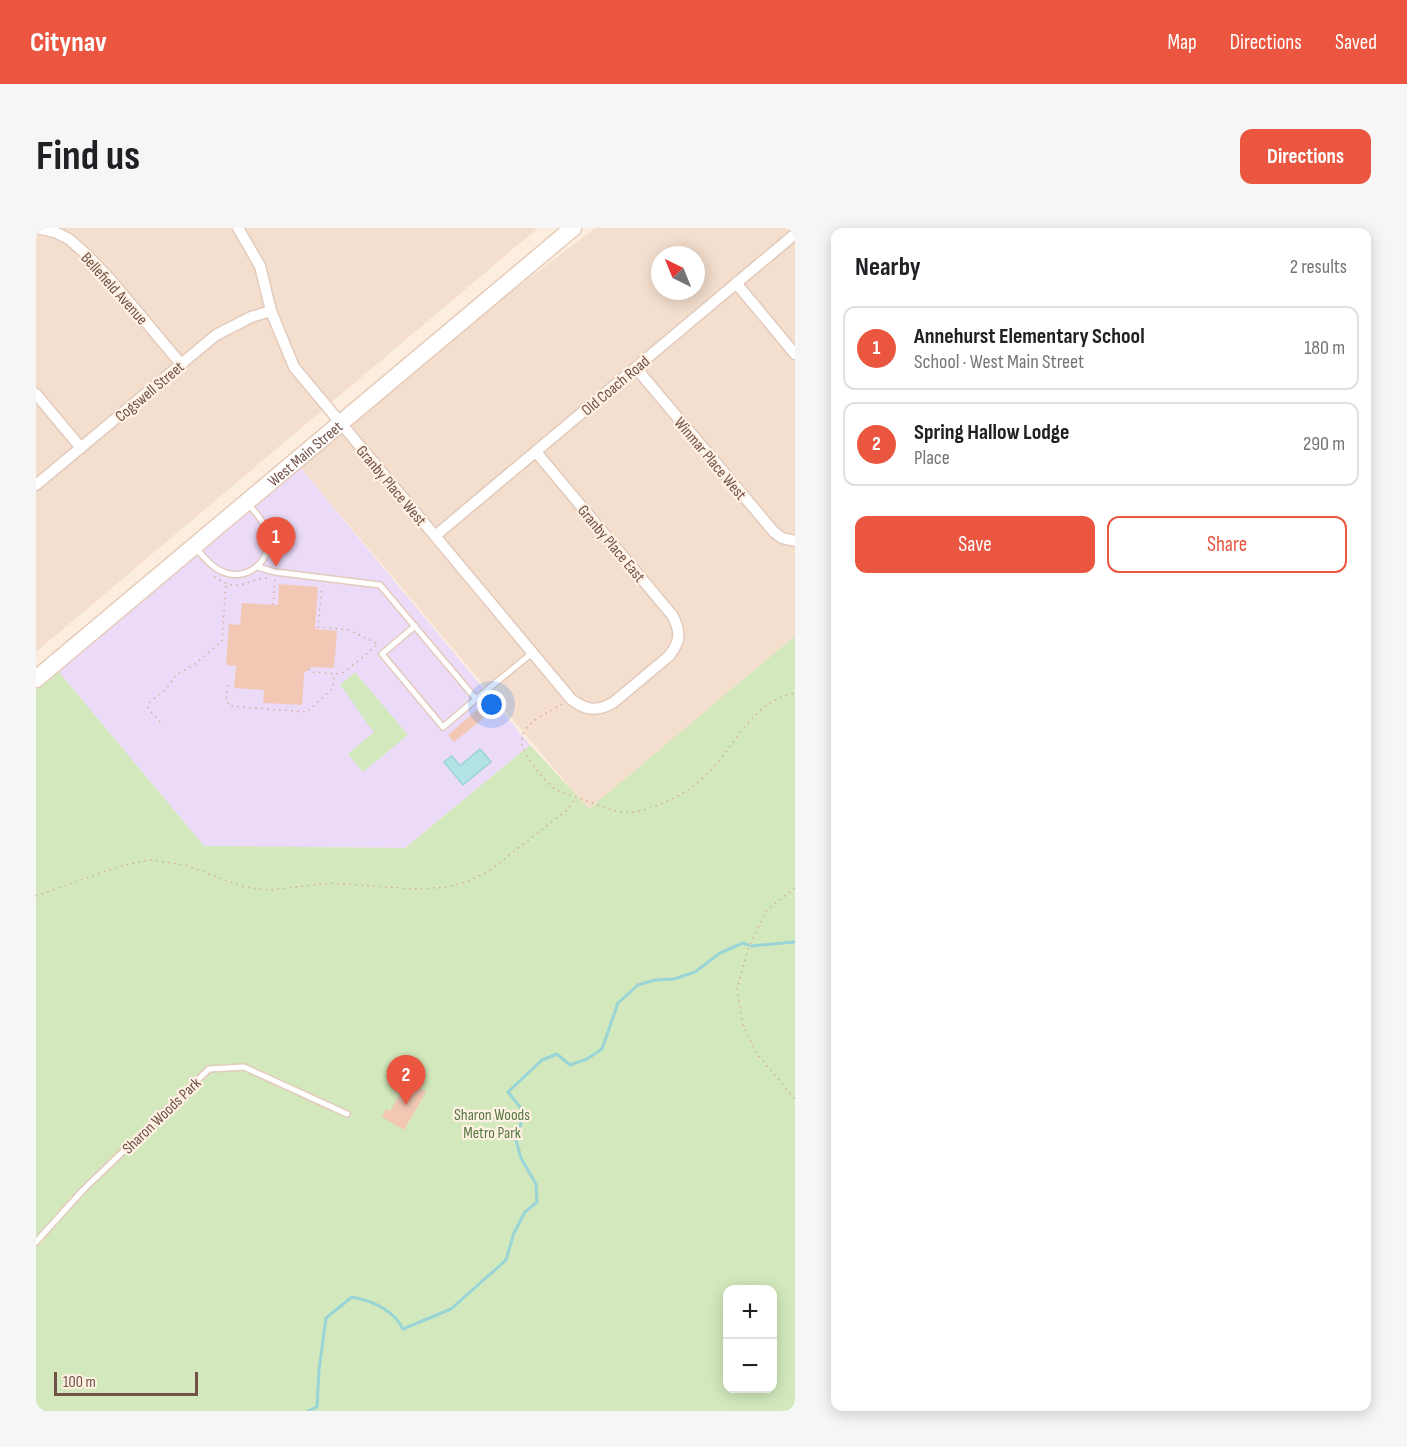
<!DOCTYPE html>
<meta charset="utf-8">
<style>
body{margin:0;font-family:"Sofia Sans Condensed",sans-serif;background:#f6f6f6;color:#202124}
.controls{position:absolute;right:18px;bottom:18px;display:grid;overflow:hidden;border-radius:12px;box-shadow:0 3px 15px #0003}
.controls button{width:54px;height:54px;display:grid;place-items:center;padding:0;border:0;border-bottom:2px solid #e0e0e0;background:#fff;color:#202124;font:30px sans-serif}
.compass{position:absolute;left:615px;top:18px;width:54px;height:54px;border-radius:50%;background:#fff;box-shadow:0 3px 15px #0003;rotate:317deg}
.scale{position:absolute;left:18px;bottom:15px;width:144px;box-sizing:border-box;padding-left:6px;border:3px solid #725246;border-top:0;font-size:16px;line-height:21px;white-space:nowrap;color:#725246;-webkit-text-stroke:4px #fff2e5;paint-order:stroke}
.you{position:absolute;left:456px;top:477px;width:21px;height:21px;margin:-15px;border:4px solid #fff;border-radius:50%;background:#1a73e8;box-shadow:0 0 0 9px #1a73e833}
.badge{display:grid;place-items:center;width:39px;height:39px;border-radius:50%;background:#ea5640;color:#fff;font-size:20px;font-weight:700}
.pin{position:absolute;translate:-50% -50px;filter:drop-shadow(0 2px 3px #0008)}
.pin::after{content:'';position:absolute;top:32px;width:21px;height:18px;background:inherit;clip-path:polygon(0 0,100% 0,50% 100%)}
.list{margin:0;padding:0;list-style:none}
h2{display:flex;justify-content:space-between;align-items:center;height:78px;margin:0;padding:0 24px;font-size:26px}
h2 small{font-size:20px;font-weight:400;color:#757577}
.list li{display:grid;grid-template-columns:39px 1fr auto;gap:18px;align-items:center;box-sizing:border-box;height:84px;margin:0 12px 12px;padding:0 12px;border:2px solid #e0e0e0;border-radius:12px}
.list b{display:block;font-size:22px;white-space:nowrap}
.list p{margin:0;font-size:20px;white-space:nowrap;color:#757577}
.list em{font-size:20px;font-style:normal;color:#757577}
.actions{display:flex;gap:12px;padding:18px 24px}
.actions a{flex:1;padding:14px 0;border:2px solid #ea5640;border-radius:12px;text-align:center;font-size:21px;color:#ea5640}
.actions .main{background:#ea5640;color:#fff}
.map{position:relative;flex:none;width:759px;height:1183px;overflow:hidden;border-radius:12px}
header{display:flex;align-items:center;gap:36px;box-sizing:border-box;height:84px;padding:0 30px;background:#ea5640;color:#fff}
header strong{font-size:28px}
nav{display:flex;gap:33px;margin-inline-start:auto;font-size:21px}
.intro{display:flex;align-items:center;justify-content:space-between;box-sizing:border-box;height:144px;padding:0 36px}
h1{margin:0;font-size:42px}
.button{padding:15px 27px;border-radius:12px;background:#ea5640;color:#fff;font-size:21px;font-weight:700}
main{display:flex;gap:36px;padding:0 36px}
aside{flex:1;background:#fff;border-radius:12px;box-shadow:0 3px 15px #0003}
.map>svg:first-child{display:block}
.residential{fill:#f4decd;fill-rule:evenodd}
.education{fill:#ebdbf8}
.green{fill:#d3e9bd;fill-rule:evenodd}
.water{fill:#b3e3e5;stroke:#99d4d7;stroke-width:1.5}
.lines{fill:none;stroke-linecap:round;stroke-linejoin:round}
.stream{stroke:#99d4d7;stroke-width:3}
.building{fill:#f2c8b5}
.service-casing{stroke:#e2cbbd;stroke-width:8}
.minor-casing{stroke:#e2cbbd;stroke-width:13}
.secondary-casing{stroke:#e7cbba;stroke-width:19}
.path{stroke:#d6ab99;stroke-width:1.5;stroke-dasharray:1.5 4.5;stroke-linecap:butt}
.service{stroke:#fff;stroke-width:5}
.minor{stroke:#fff;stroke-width:10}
.secondary{stroke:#fff;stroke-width:16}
.labels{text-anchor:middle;stroke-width:4.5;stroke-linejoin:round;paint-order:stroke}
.street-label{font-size:16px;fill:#725246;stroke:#fff2e5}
.park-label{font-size:16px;fill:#55783e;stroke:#fff2e5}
</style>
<header>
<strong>Citynav</strong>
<nav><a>Map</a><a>Directions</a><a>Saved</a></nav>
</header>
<div class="intro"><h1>Find us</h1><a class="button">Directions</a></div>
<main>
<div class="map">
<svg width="759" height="1183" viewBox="0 0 759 1183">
<rect width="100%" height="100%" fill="#fceede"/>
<path class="residential" d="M 0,0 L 502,0 L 0,424 Z
M 559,0 L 759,0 L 759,408 L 553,582 L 259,233 L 304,195 ZM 624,27 L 660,27 L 660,63 L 624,63 Z"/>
<path class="education" d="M 259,233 L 494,517 L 369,620 L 168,618 L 17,437 Z"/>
<path class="green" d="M 759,408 L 759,1183 L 0,1183 L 0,451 L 17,437 L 168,618 L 369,620 L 494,517 L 553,581 ZM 692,1062 L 736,1062 L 736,1160 L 692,1160 Z
M 319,444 L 372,507 L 327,544 L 312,526 L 338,504 C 325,488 317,473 304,457 Z"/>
<path class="water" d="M 444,521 L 455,534 L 427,557 L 408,534 L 416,528 L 424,538 Z"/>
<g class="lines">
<path class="stream" d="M 715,718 L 759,714
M 272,1183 L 281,1179 L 283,1142 L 290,1090 L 316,1069 C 336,1073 357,1081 367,1101 L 415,1081 L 470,1032 L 478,1005 L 489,984 L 501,974 L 500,956 L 485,930 L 480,912 L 488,884 L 472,864 L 506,832 L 521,826 L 534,837 L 551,831 L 566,821 L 582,775 L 602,757 L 619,752 L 638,751 L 659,744 L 684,725 L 707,715 L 712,717"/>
</g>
<path class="building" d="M 243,356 L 282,359 L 279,401 L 301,403 L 298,440 L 275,439 L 268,445 L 266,477 L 227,475 L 228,462 L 198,460 L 200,438 L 190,437 L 193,396 L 204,397 L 206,375 L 242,377 Z
M 442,481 L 449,489 L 418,514 L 412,507 Z
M 367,851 L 390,864 L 368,902 L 346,889 L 350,881 L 354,883 L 364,866 L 359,863 Z"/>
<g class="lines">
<defs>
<path id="service" d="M 159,319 C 166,327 173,337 183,342 C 210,357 239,332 231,303 C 228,293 219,284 212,276
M 222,339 L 239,344 L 344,357 L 440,471 L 496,425
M 379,398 L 346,426 L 407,499 L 440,471
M 0,1014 L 47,962 L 173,841 L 208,839 L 311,886"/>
<path id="minor" d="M 1,0 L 19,4 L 33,11 L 50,26 L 73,50 L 145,136
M 202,0 L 224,38 L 235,83 L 258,139 L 535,471 C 550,483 562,484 578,474 L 633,428 C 645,413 645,403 636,387 L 500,224
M 700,55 L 759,126
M 600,140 L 738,304 L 746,310 L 759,313
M 0,166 L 45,220
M 0,257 L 180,107 L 215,89 L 235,83
M 399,308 L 759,6"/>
<g id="secondary">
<path id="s1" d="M 0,451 L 537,0"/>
</g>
</defs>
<use href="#service" class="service-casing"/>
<use href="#minor" class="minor-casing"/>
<use href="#secondary" class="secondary-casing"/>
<path class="path" d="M 178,349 C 207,367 208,350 233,350
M 237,377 L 239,352
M 272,441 L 275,444 L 300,446 L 309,444 L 342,416 L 313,402 L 282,399 L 286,358
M 192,457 L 190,470 L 193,478 L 271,484 L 297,460 L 298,446
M 526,476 C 514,484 493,492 487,506 C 486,511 485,515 487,520 C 490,530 511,557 521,562 C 528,566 538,568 546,571 C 563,576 580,587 599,584 C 625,579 656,563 674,543 C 701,515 716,474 759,465
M 124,494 L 112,480 L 113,475 L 131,460 L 140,447 L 159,436 L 186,413 L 190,355
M 759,660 L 731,682 L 713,718 L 701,761 L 707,797 L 721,826 L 759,871
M 0,668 L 84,638 L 114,632 L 149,637 L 208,659 L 234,662 L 294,655 L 379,661 L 412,659 L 433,653 L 453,643 L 531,582 L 540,569"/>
<use href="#service" class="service"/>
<use href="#minor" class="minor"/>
<use href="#secondary" class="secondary"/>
</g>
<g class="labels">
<g class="street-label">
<text transform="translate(79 60) rotate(48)" y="6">Bellefield Avenue</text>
<text transform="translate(579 157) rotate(-40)" y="6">Old Coach Road</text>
<text transform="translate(113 163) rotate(-40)" y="6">Cogswell Street</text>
<text dy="6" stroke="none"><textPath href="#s1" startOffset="351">West Main Street</textPath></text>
<text transform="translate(675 230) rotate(50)" y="6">Winmar Place West</text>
<text transform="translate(356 257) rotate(50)" y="6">Granby Place West</text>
<text transform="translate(576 315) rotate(50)" y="6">Granby Place East</text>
<text transform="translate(125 887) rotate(-44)" y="6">Sharon Woods Park</text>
</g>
<g class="park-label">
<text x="456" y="892">Sharon Woods<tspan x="456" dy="18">Metro Park</tspan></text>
</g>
</g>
</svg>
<div class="controls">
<button>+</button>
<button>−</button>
</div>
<svg class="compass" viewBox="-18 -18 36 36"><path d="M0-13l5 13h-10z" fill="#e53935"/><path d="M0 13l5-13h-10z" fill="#757577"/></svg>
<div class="scale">100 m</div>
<div class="you"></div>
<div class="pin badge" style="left:240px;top:339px">1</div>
<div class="pin badge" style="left:370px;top:877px">2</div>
</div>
<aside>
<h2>Nearby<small>2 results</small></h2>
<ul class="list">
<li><span class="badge">1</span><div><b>Annehurst Elementary School</b><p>School · West Main Street</p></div><em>180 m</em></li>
<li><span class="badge">2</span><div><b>Spring Hallow Lodge</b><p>Place</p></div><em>290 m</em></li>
</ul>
<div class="actions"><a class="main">Save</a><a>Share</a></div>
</aside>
</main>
